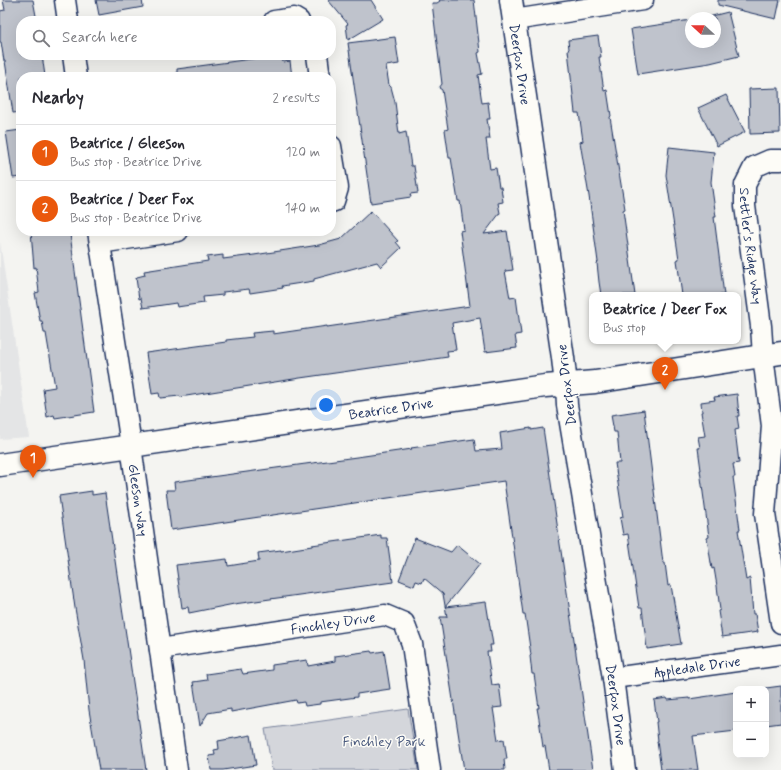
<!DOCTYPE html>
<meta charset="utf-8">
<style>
body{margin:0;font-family:Mynerve,sans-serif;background:#f7f7f7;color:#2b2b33}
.controls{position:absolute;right:12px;bottom:12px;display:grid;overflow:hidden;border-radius:8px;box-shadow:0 4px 16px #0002}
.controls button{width:36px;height:36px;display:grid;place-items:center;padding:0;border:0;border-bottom:1px solid #e1e1e2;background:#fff;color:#2b2b33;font:20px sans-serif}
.compass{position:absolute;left:685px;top:12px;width:36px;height:36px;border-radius:50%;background:#fff;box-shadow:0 4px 16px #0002;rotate:291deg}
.you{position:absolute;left:326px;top:405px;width:14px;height:14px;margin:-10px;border:3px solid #fff;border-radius:50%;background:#1a73e8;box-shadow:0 0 0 6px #1a73e833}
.badge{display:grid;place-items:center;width:26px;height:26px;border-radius:50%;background:#ea580c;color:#fff;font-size:13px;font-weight:700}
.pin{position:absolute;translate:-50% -33px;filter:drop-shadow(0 1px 2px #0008)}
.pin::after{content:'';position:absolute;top:21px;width:14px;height:12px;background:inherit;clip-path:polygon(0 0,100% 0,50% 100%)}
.popup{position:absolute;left:589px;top:292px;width:152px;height:52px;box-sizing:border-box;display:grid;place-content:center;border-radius:8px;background:#fff;filter:drop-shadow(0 1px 3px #0005);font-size:13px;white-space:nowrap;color:#7c7c81}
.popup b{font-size:15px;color:#2b2b33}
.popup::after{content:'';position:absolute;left:50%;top:100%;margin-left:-8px;border:8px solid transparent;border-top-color:#fff}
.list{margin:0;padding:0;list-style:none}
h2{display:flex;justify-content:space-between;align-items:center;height:52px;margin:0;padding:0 16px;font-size:17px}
h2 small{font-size:13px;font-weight:400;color:#7c7c81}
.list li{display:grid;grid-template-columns:26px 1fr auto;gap:12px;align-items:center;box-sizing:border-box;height:56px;padding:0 16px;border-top:1px solid #e1e1e2}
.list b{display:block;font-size:15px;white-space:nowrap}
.list p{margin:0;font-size:13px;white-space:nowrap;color:#7c7c81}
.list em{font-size:13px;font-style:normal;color:#7c7c81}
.icon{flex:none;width:22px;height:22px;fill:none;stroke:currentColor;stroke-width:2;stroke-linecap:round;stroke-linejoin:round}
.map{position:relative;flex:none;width:781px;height:770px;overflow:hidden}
.search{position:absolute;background:#fff;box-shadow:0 4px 16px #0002;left:16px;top:16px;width:320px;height:44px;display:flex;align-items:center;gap:10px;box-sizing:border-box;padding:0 14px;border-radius:16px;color:#7c7c81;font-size:15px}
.panel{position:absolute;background:#fff;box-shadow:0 4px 16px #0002;left:16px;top:72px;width:320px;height:164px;border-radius:16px}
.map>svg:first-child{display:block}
.built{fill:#e4e5e6}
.green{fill:#d4d6db;stroke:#78829c}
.building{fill:#bfc3cc;stroke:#1b2f5e}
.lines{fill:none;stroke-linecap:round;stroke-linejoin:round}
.street-casing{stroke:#1b2f5e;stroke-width:23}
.secondary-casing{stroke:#1b2f5e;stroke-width:25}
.street{stroke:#fdfcf7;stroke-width:20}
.secondary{stroke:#fdfcf7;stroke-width:22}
.labels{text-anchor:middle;stroke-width:3;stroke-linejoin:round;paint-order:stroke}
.street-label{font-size:14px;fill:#1b2f5e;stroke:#fdfcf7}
.park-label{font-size:14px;fill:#49597d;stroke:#fdfcf7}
</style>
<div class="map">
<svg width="781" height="770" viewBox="0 0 781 770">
<rect width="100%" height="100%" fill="#f4f4f1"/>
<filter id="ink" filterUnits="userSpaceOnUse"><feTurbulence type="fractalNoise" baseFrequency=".025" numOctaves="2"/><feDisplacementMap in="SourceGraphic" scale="8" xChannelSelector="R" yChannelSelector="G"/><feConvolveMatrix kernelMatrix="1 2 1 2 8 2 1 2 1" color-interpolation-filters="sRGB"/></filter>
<g filter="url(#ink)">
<path class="built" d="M 0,242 L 29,437 L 0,439 Z"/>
<path class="green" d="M 408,709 L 418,770 L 272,770 L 265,729 Z"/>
<path class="building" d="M 3,0 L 33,0 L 37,21 L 21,21 L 21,55 L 42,55 L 45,76 L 21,77 L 21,112 L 13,113 L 5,61 L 4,61 L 1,42 L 0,42 L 0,11 L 5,10 Z
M 96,0 L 142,0 L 143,7 L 99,15 Z
M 328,0 L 371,0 L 383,19 L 348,40 L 346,25 L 348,24 Z
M 439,0 L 474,0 L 480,52 L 478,53 L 482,74 L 478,75 L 482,103 L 488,102 L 490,119 L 487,119 L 490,139 L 486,139 L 490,169 L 496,168 L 499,187 L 501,187 L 503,202 L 498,203 L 500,213 L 484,234 L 507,231 L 513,270 L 505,271 L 510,298 L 516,297 L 521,334 L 515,335 L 517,348 L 485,352 L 480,318 L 452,323 L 456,350 L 447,351 L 448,357 L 300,378 L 180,397 L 180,396 L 160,398 L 159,393 L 152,394 L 146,353 L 226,342 L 226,340 L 253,337 L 252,333 L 273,331 L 273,334 L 327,326 L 327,327 L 470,306 L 460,231 L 464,230 L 460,201 L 458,201 L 451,158 L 449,158 L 445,130 L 448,129 L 442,90 L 439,88 L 442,84 L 432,3 L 437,3 L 440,1 Z
M 718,0 L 780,0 L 776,19 L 718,5 Z
M 728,12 L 739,56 L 710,63 L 638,74 L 631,29 L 691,20 L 691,42 L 715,42 L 715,18 L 704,18 Z
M 598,36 L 601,57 L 599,57 L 604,91 L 607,90 L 611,116 L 610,117 L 625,209 L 623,210 L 635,295 L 601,295 L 599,282 L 597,263 L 598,262 L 589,196 L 580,142 L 583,141 L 579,113 L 575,113 L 568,50 L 569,49 L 568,40 Z
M 395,37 L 399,64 L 386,66 L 389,85 L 391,87 L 395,102 L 399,134 L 406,132 L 411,166 L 414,166 L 418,193 L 410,194 L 411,197 L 371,203 L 348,43 Z
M 281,55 L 283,62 L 290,61 L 292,77 L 177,77 L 177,69 Z
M 779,88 L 780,133 L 750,134 L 749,89 Z
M 726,95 L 745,132 L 717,146 L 698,108 Z
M 21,130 L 21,177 L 13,178 L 6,132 Z
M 669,147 L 714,152 L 711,182 L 716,217 L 714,217 L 724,295 L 682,295 L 677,260 L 679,259 L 666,175 Z
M 371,211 L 398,241 L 396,242 L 401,248 L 381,267 L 377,262 L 314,279 L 314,281 L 282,286 L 283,288 L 250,293 L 249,289 L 223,292 L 223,295 L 203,297 L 204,303 L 177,307 L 176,303 L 143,308 L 141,298 L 139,299 L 136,278 L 137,277 L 145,275 L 144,271 L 208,261 L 207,257 L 223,255 L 223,259 L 254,255 L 319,245 L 341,239 Z
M 31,231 L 68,231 L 70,234 L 94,412 L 55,418 L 54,415 L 47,417 L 43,389 L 55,387 L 46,333 L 44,333 L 42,321 L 40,321 L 35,293 L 39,292 L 36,267 L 34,268 Z
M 737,394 L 739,416 L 737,416 L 739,429 L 735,430 L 739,463 L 733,464 L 735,477 L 733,477 L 740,530 L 738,530 L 746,580 L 750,578 L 753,614 L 755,614 L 758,632 L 722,637 L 718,611 L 720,610 L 717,586 L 714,568 L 712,569 L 707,538 L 709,537 L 700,470 L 701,470 L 698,448 L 700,448 L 698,437 L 705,436 L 701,412 L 702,412 L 701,402 L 715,400 L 714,397 Z
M 644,410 L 663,563 L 665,563 L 668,586 L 671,585 L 681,644 L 647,649 L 642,608 L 639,608 L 628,534 L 623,535 L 620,518 L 623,517 L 615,463 L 620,463 L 617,432 L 614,432 L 611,415 Z
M 531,428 L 531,430 L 543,428 L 593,770 L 549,770 L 545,746 L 543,747 L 539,719 L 537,708 L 539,708 L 534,674 L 532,674 L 530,656 L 531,655 L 525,614 L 523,614 L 504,481 L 171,530 L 166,490 L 175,490 L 174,482 L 364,456 L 412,449 L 411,448 L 474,439 L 476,451 L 502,449 L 500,433 Z
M 92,491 L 92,495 L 105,493 L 146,770 L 99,770 L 89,710 L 84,660 L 75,608 L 59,496 Z
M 381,535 L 381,538 L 387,538 L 393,582 L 234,604 L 189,613 L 188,607 L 182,608 L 176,565 L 227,559 L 228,566 L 259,561 L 258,553 L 281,550 L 281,551 L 312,546 L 312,545 Z
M 415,538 L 451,552 L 457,545 L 480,564 L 445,607 L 486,602 L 493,645 L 490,645 L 491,652 L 487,652 L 492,685 L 499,684 L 502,707 L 493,708 L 498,740 L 504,739 L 507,759 L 504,759 L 505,770 L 464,770 L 440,617 L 447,617 L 443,594 L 424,578 L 422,583 L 416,581 L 414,586 L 399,580 Z
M 371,651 L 372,653 L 384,651 L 390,689 L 357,694 L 357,697 L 320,702 L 320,704 L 305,706 L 304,702 L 297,703 L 296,700 L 231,712 L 231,709 L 208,713 L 200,726 L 193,682 L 207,680 L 206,674 L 241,669 L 243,674 L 272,670 L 272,665 L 307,660 L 308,666 L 335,661 L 335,656 Z
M 781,686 L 781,723 L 766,725 L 766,688 Z
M 736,692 L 736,731 L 693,736 L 698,770 L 661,770 L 657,741 L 658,741 L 656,722 L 657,722 L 654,700 L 667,698 L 668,700 L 689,698 L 689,699 Z
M 251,735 L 256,765 L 223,770 L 211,770 L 209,756 L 215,755 L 214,750 L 219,749 L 218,741 Z"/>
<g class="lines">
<defs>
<g id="street">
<path d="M 65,0 L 68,21"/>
<path d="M 514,20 L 643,0"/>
<path d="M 274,21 L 294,18 L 299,21"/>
<path d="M 73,55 L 76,77"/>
<path d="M 317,55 L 320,77"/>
<path d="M 331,146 L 338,188 L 334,201 L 331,202"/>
<path id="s1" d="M 781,160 L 770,160 L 754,167 L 745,185 L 745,206 L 761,326 L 763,356 L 772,426 L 765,514 L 781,623"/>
<path id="s2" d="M 98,231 L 128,425 L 177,770"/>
<path d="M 100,243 L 178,231"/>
<path id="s3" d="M 566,385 L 567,405 L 613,678 L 625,770"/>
<path id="s4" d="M 160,649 L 385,615 L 404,623 L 412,644 L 430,770"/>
<path id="s5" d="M 613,678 L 781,655"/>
</g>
<g id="secondary">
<path id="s6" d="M 511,0 L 563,358 L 566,385"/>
<path id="s7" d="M 0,465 L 545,386 L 595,382 L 781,353"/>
</g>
</defs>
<use href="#street" class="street-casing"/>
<use href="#secondary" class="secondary-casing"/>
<use href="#street" class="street"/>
<use href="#secondary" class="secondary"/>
</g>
</g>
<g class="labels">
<g class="street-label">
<text dy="5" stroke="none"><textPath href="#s6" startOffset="65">Deerfox Drive</textPath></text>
<text dy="5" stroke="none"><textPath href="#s1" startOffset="110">Settler's Ridge Way</textPath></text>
<text transform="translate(566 385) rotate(-97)" y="5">Deerfox Drive</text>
<text dy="5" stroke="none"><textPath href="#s7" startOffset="395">Beatrice Drive</textPath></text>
<text dy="5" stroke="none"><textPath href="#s2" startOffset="272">Gleeson Way</textPath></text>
<text dy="5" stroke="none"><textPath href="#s4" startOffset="175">Finchley Drive</textPath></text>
<text dy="5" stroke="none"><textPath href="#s5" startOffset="85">Appledale Drive</textPath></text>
<text dy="5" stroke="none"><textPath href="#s3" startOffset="324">Deerfox Drive</textPath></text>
</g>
<g class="park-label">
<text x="384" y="746">Finchley Park</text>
</g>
</g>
</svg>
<div class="controls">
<button>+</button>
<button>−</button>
</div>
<svg class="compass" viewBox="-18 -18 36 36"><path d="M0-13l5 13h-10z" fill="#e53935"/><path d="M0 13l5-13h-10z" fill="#7c7c81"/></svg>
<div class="you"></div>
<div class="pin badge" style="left:33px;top:478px">1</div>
<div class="pin badge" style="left:665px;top:390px">2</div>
<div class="popup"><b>Beatrice / Deer Fox</b>Bus stop</div>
<div class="search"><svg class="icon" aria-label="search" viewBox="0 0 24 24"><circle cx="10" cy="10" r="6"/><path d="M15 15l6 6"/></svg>Search here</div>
<section class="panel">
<h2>Nearby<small>2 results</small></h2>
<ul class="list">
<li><span class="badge">1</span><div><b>Beatrice / Gleeson</b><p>Bus stop · Beatrice Drive</p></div><em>120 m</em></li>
<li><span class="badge">2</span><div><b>Beatrice / Deer Fox</b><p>Bus stop · Beatrice Drive</p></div><em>140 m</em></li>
</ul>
</section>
</div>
